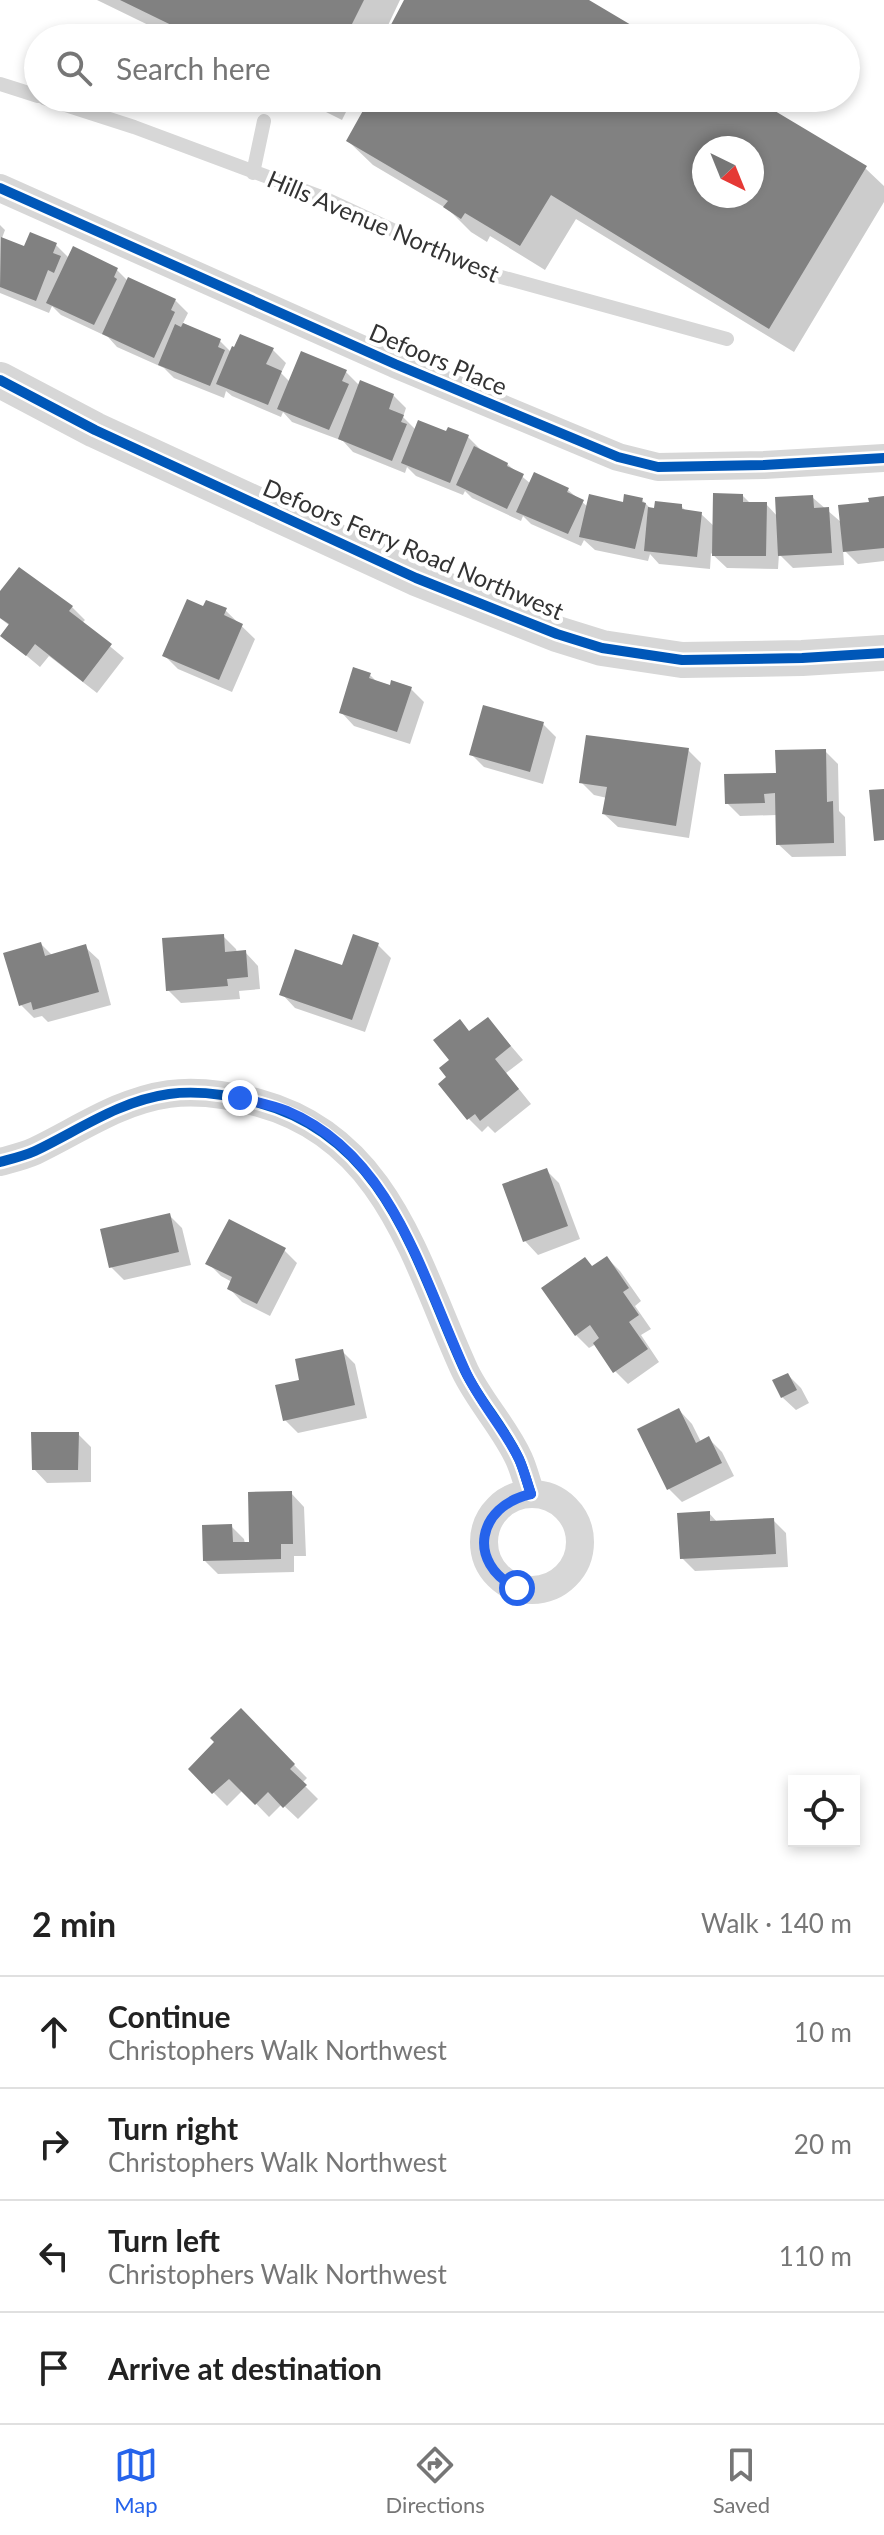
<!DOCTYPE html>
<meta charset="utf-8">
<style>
body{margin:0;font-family:Lato,sans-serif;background:#f2f2f2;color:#222}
.controls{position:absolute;right:24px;bottom:24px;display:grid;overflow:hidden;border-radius:0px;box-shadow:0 4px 12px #0003}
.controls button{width:72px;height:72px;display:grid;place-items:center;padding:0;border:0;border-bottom:2px solid #e0e0e0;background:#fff;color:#222;font:40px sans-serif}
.compass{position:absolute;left:692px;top:136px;width:72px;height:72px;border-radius:50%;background:#fff;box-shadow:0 4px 12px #0003;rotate:137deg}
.stop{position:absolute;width:24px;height:24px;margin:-18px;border:6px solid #2563eb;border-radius:50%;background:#fff}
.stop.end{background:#2563eb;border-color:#fff;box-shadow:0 2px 8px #0008}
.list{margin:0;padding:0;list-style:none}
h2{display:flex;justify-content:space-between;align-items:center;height:104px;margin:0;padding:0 32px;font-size:34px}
h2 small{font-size:26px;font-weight:400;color:#767676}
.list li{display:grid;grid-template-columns:52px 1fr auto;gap:24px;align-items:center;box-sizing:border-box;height:112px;padding:0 32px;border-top:2px solid #e0e0e0}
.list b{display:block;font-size:30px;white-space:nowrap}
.list p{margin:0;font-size:26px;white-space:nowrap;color:#767676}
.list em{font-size:26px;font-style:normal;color:#767676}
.icon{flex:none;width:44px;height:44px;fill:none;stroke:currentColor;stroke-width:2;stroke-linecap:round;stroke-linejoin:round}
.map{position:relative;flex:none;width:884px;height:1871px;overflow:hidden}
.search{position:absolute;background:#fff;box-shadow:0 4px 12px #0003;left:24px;right:24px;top:24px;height:88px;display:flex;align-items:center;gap:20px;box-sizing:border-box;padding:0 28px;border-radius:44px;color:#767676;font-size:30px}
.sheet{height:552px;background:#fff}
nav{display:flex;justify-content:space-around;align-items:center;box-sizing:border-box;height:112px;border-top:2px solid #e0e0e0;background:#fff;font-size:22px;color:#767676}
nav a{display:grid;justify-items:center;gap:4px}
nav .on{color:#2563eb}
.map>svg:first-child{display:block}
.shadow{fill:#0003;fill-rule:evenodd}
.building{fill:#818181;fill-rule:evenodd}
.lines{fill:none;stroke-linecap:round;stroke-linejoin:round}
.service{stroke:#d7d7d7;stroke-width:14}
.minor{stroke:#d7d7d7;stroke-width:28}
.tertiary{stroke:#d7d7d7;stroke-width:36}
.cycleway-casing{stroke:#fff;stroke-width:15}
.cycleway{stroke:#0057b8;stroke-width:10}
.route{stroke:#2563eb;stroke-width:10}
.labels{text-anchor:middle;stroke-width:8;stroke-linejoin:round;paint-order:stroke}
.street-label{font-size:24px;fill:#333;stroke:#fff}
</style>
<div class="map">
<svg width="884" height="1871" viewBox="0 0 884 1871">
<rect width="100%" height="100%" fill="#fff"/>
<path class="shadow" d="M 97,0 L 400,0 L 382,38 L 175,38 Z
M 298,98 L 353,98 L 342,120 Z
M 373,98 L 749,98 L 865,168 L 884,186 L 884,202 L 794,352 L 576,219 L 545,270 L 490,236 L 487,242 L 471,232 L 449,210 L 373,165 L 348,141 ZM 704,148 L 752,148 L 752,196 L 704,196 Z
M 0,225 L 5,230 L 2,238 L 26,249 L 31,235 L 56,245 L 69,258 L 74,249 L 117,270 L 128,281 L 175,300 L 188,313 L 183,323 L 220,341 L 231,352 L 273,350 L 286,363 L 281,373 L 290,382 L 346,372 L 360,386 L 393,395 L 406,408 L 403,417 L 416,430 L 468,437 L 481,450 L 507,464 L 531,484 L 568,490 L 588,507 L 624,504 L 642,500 L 652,510 L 681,506 L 687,512 L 701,514 L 715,527 L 743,496 L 751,504 L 766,504 L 778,517 L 812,497 L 842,523 L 884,498 L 884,561 L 858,564 L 843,549 L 844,565 L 793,568 L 779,554 L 778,569 L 727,568 L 711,553 L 710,569 L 659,564 L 650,554 L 648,561 L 595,550 L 584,540 L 581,546 L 531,524 L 523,516 L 521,521 L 472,498 L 465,491 L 463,495 L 416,476 L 407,467 L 405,473 L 353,452 L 343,441 L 292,422 L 283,412 L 281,417 L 232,396 L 226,391 L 224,398 L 174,378 L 164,368 L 117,347 L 108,337 L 61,315 L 52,306 L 49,313 L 0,293 Z
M 0,595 L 72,607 L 85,620 L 82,623 L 124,658 L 97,693 L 49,656 L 40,667 L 3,636 L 10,626 L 0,618 Z
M 204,608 L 225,610 L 255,639 L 232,692 L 178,669 L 165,656 Z
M 370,675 L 378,683 L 391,688 L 411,689 L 424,702 L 410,744 L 354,726 L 341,712 Z
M 543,724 L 556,737 L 543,784 L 484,767 L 471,754 Z
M 688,750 L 701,763 L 689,838 L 618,827 L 604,814 L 607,798 L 594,795 L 581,782 Z
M 825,751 L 838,764 L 839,811 L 845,817 L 846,856 L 792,857 L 778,844 L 777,815 L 740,816 L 727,803 Z
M 223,936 L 236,949 L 237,953 L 245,952 L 258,966 L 260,989 L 239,991 L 240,999 L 181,1003 L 168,990 Z
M 41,944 L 53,956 L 85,947 L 99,960 L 111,1005 L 48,1022 L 42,1016 L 34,1018 L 21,1005 Z
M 378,945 L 391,958 L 365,1032 L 295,1008 L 282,994 L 343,967 Z
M 488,1019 L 523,1060 L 506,1073 L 531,1104 L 495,1133 L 488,1126 L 482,1132 L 469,1119 L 449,1077 L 452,1060 L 471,1033 Z
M 546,1170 L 559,1183 L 580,1239 L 538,1255 L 525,1241 L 504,1185 Z
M 169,1215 L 182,1228 L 191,1265 L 124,1280 L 111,1267 Z
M 284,1250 L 297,1263 L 270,1316 L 242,1302 L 229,1288 L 232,1282 L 221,1276 L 208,1263 Z
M 607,1258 L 620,1271 L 641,1301 L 635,1306 L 651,1329 L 641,1335 L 659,1362 L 628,1384 L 615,1371 L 596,1344 L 589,1348 L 576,1335 L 593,1268 Z
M 342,1351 L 355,1364 L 367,1418 L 298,1433 L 285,1420 L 301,1382 Z
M 788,1375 L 801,1388 L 809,1403 L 796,1410 L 782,1397 Z
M 679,1410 L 692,1424 L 701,1442 L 709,1439 L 722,1452 L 734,1476 L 682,1502 L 669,1489 L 639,1430 Z
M 78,1434 L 91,1447 L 91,1482 L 47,1483 L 34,1469 Z
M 291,1493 L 304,1507 L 306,1556 L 294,1556 L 294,1572 L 218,1574 L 205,1561 L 231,1526 L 244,1539 L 245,1544 L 251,1544 Z
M 709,1513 L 718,1523 L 773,1520 L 786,1533 L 788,1567 L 695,1571 L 682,1558 Z
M 241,1711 L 307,1778 L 302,1783 L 318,1799 L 298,1819 L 282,1804 L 269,1817 L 243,1790 L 227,1806 L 190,1769 L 217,1742 Z"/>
<path class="building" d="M 120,0 L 364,0 L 345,38 L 198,38 Z
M 404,0 L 589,0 L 653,38 L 384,38 Z
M 370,98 L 753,98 L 867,166 L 769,329 L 551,195 L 520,246 L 465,213 L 461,219 L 443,207 L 448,201 L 346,141 ZM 704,148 L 752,148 L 752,196 L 704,196 Z
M 30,232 L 57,243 L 53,253 L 61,256 L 54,273 L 48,270 L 36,301 L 0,287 L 1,237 L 24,246 Z
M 73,246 L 118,268 L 114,277 L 117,279 L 94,325 L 46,303 Z
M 128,277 L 176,299 L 171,310 L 175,312 L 154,358 L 102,334 Z
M 183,323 L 221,339 L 218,347 L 225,350 L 210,386 L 158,365 L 175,324 L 181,327 Z
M 240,334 L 274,348 L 266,364 L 282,371 L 268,405 L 216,384 L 232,346 L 234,347 Z
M 301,351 L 347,370 L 342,381 L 349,384 L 329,430 L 277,409 Z
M 360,380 L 394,394 L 389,409 L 404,415 L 401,422 L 407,424 L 392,461 L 338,439 Z
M 418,420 L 446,431 L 448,427 L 469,435 L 450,483 L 401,463 Z
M 474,446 L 508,463 L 507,466 L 524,474 L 507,509 L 456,485 Z
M 534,472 L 569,488 L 567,492 L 584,500 L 568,534 L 516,512 Z
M 713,493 L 743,494 L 743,502 L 767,502 L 766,556 L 712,556 Z
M 589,494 L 623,502 L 624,494 L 643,498 L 642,502 L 646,503 L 635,549 L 579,537 Z
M 813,495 L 814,508 L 829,507 L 832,553 L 778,556 L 775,497 Z
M 884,496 L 884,548 L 843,552 L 838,505 L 869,502 L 868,498 Z
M 655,501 L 682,504 L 682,509 L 702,512 L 697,557 L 644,551 L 648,507 L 654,508 Z
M 19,567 L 73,606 L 69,611 L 112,644 L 83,682 L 35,644 L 26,656 L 0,636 L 9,624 L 0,618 L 0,591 Z
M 187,599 L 203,606 L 206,600 L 227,608 L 224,615 L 243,624 L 219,680 L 162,656 Z
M 353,667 L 371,673 L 369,678 L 390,685 L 391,680 L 412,687 L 397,732 L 339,713 Z
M 483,705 L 544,722 L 530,772 L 469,755 Z
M 586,735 L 689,748 L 676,826 L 602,814 L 607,787 L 579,783 Z
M 826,749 L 827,802 L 833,801 L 834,843 L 776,845 L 775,793 L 764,794 L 765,803 L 725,804 L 724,774 L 776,773 L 775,750 Z
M 884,789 L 884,840 L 874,841 L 869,790 Z
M 224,934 L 225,952 L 246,950 L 248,977 L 227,979 L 228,986 L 166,991 L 162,938 Z
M 353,934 L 379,943 L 352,1020 L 279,995 L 295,949 L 342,965 Z
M 41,942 L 45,956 L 86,944 L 99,992 L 33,1010 L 31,1002 L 19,1006 L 3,953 Z
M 488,1017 L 511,1046 L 495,1059 L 519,1089 L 480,1121 L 475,1114 L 467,1120 L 438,1084 L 446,1077 L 439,1068 L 449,1060 L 433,1040 L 460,1019 L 469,1031 Z
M 547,1168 L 568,1226 L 523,1242 L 502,1184 Z
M 170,1213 L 179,1252 L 109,1268 L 100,1229 Z
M 229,1219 L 286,1248 L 257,1304 L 227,1289 L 232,1277 L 205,1264 Z
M 607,1256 L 629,1288 L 623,1292 L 639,1315 L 629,1322 L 648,1349 L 613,1373 L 593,1343 L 599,1338 L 590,1325 L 575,1336 L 541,1288 L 585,1257 L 592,1266 Z
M 343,1349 L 355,1405 L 283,1421 L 275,1385 L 299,1380 L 295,1359 Z
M 788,1373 L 797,1390 L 781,1398 L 772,1380 Z
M 679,1408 L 696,1443 L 709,1436 L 722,1463 L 667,1490 L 637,1429 Z
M 31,1432 L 79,1432 L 78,1470 L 32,1470 Z
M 292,1491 L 293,1544 L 281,1544 L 281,1559 L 203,1561 L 202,1525 L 232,1524 L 233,1542 L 249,1542 L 248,1492 Z
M 710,1511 L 710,1521 L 774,1518 L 776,1554 L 680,1559 L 677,1513 Z
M 241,1708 L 295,1764 L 290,1769 L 307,1785 L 283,1808 L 268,1792 L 255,1805 L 229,1779 L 212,1794 L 188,1769 L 214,1742 L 210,1738 Z"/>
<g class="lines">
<path class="service" d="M 0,84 L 38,96
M 44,98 L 134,127 L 324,198 L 483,272 L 727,339
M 253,173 L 264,121"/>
<path class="minor" d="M 0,188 L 395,364 L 618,457 L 658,467 L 764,465 L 884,458
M 0,1162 C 11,1159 24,1156 35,1151 C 79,1130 119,1101 169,1094 C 199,1090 230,1095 259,1103 C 388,1138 416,1264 465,1371 C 480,1402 505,1428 519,1459 C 524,1470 527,1483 531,1494
M484 1542a48 48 0 1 1 96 0a48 48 0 1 1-96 0Z"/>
<path class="tertiary" d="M 0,380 L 95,430 L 416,578 L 557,634 L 602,648 L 682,660 L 802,658 L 884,653"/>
<defs>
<path id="cycleway" d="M 0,188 L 395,364 L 618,457 L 658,467 L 764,465 L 884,458
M 0,380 L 95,430 L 416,578 L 557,634 L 602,648 L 682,660 L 802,658 L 884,653
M 0,1162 C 11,1159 24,1156 35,1151 C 79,1130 119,1101 169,1094 C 199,1090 230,1095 259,1103 C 388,1138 416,1264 465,1371 C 480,1402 505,1428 519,1459 C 524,1470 527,1483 531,1494"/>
</defs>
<use href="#cycleway" class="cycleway-casing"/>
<use href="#cycleway" class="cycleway"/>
</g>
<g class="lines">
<path class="route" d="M 240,1098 C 255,1102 272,1105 287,1111 C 392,1155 422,1276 465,1370 C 479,1402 504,1428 519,1459 C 524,1470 527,1482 531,1494 C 477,1506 466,1563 517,1588"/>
</g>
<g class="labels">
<g class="street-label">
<text transform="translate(383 227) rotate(23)" y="8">Hills Avenue Northwest</text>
<text transform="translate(438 360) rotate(23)" y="8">Defoors Place</text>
<text transform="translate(413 550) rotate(23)" y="8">Defoors Ferry Road Northwest</text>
</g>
</g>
</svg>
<div class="controls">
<button><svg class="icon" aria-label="locate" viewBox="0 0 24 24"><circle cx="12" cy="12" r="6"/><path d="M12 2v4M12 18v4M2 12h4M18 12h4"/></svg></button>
</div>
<svg class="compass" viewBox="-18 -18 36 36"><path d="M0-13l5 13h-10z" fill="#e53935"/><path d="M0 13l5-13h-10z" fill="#767676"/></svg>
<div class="stop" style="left:517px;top:1588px"></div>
<div class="stop end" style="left:240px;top:1098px"></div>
<div class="search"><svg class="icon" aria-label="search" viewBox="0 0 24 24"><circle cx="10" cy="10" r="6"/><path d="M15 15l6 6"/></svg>Search here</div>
</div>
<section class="sheet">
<h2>2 min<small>Walk · 140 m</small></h2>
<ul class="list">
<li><svg class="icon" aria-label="ahead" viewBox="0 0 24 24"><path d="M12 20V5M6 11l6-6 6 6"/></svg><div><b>Continue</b><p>Christophers Walk Northwest</p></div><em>10 m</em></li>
<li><svg class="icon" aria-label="right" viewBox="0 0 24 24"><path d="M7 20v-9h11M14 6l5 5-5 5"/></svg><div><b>Turn right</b><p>Christophers Walk Northwest</p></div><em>20 m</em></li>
<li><svg class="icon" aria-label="left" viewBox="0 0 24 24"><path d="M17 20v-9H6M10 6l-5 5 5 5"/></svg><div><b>Turn left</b><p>Christophers Walk Northwest</p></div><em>110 m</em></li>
<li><svg class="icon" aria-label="arrive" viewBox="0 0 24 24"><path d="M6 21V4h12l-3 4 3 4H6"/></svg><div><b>Arrive at destination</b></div></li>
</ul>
</section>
<nav>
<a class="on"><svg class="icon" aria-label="map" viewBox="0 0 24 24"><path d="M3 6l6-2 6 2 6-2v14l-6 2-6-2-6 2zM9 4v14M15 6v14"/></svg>Map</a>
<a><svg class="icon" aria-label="directions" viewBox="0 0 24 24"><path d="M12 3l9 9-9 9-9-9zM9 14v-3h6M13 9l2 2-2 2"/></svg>Directions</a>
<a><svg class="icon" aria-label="saved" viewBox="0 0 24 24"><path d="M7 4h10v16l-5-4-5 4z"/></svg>Saved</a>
</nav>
